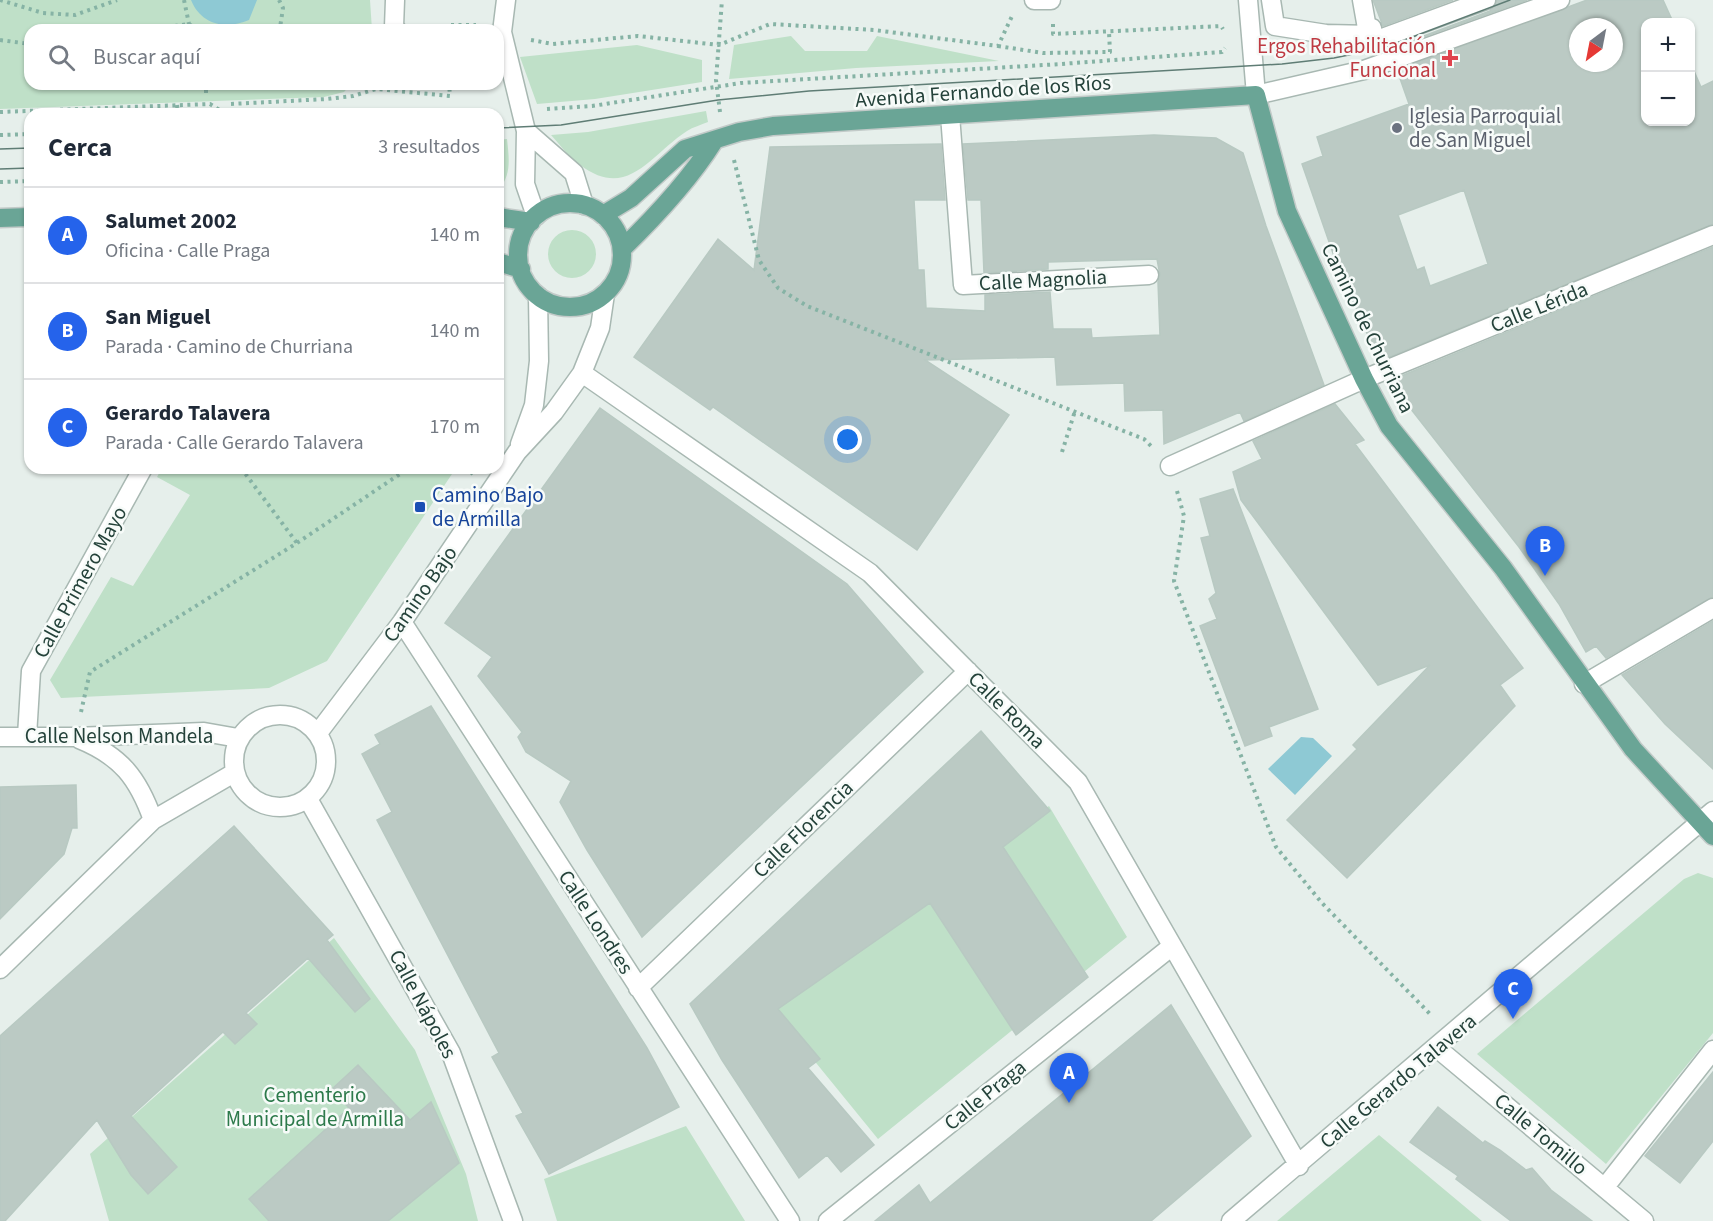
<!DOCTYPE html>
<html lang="es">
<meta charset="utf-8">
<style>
body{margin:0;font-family:"Source Sans 3",sans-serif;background:#f6f6f7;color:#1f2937}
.controls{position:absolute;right:18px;top:18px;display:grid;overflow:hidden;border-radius:12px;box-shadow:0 2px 4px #0004}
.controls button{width:54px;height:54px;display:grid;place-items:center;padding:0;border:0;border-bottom:2px solid #e0e1e3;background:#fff;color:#1f2937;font:30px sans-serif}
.compass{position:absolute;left:1569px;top:18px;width:54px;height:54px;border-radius:50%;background:#fff;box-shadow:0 2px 4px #0004;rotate:212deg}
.you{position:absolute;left:848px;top:440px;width:21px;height:21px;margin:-15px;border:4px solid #fff;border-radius:50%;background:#1a73e8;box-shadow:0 0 0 9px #1a73e833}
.badge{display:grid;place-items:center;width:39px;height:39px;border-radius:50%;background:#2563eb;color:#fff;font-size:20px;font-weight:700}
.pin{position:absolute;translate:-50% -50px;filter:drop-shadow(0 2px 3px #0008)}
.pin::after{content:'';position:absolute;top:32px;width:21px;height:18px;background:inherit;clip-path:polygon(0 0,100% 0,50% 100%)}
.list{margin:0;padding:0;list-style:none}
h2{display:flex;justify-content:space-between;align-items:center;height:78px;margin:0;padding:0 24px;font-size:26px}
h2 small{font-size:20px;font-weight:400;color:#747a83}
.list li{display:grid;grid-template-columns:39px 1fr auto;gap:18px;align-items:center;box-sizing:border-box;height:96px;padding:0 24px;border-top:2px solid #e0e1e3}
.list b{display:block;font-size:22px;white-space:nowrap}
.list p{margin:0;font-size:20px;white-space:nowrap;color:#747a83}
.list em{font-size:20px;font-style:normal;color:#747a83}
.icon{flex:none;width:33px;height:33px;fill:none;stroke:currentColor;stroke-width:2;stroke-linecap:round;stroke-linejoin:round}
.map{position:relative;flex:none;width:1713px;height:1221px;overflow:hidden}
.search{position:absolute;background:#fff;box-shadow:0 2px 4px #0004;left:24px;top:24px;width:480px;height:66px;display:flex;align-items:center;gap:15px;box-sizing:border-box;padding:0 21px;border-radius:18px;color:#747a83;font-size:22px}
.panel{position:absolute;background:#fff;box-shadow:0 2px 4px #0004;left:24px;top:108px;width:480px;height:366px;border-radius:18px}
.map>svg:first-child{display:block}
.green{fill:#bfe0c8}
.water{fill:#8ec9d4}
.building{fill:#bbcac4;stroke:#b8c9c2;stroke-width:1.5;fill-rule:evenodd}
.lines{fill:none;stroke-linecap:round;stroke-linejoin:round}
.minor-casing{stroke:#a8b8b2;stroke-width:21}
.major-casing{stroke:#c2cac8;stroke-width:21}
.path{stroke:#86b3a5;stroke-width:4;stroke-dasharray:3 4.5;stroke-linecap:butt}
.minor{stroke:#fff;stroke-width:18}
.major{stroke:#6aa596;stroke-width:18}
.tram{stroke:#5f7d75;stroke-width:1.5}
.health-dot{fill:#e0444e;stroke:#f7fbf9;stroke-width:2}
.worship-dot{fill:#6b7280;stroke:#f7fbf9;stroke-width:2}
.transit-dot{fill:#1a4fb4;stroke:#f7fbf9;stroke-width:2}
.labels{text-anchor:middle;stroke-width:5;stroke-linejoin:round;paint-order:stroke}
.health-label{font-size:21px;fill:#be3a42;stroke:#f7fbf9;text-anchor:end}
.street-label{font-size:21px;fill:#24423a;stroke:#f7fbf9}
.worship-label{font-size:21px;fill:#5b616d;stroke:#f7fbf9;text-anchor:start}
.transit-label{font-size:21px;fill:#164399;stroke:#f7fbf9;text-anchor:start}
.park-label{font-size:21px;fill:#2d7a4b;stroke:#f7fbf9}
</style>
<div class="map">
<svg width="1713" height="1221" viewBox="0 0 1713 1221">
<rect width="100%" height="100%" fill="#e6efeb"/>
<path class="green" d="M 0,0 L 370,0 L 372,30 L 30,30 L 30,84 L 351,84 L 344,92 L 324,97 L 0,109 Z
M 791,36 L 805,51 L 867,51 L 877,36 L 999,61 L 856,68 L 729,79 L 734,45 Z
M 637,45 L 702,60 L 702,82 L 595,99 L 537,104 L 520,57 Z
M 706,111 L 708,122 C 701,125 693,127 687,131 C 650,155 628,201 580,165 C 569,157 560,145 551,135 L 588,132 Z
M 507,139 C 509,158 512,175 498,191 L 498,140 Z
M548 254a24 24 0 1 1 48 0a24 24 0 1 1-48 0Z
M 162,468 L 456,468 L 327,661 L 269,688 L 61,698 L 50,680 L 111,577 L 133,586 L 190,495 L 157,477 Z
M 1049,806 L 1127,937 L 878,1139 L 773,1010 Z
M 1698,873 L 1713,878 L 1713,1033 L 1606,1164 L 1477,1054 L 1684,879 Z
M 334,938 L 415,1050 L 466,1174 L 478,1221 L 109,1221 L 90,1154 Z
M 686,1126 L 745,1221 L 557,1221 L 544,1179 Z
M 1379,1135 L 1482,1221 L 1277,1221 Z"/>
<path class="water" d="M 191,0 L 257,0 L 249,20 C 226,30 201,25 191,0 Z
M 1301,737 L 1313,738 L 1332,756 L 1295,795 L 1268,769 Z"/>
<path class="building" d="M 1373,0 L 1453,0 L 1383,26 Z
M 1497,0 L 1527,0 L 1392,48 L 1490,11 Z
M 1587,0 L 1663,0 L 1673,22 L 1646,22 L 1646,122 L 1690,122 L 1690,62 L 1701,87 L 1713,81 L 1713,224 L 1379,361 L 1335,259 L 1302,164 L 1323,156 L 1317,137 L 1409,104 L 1397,70 ZM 1578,27 L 1614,27 L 1614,63 L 1578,63 ZM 1464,190 L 1488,264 L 1430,286 L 1424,267 L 1417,270 L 1398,215 Z
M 1154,135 L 1216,138 L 1243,153 L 1266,226 L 1324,385 L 1244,421 L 1240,412 L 1164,444 L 1163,410 L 1125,411 L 1124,383 L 1057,385 L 1055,357 L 925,360 L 1009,415 L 917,550 L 713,407 L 710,410 L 634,357 L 718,239 L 754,270 L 770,147 L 941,144 L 945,200 L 914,200 L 918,270 L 924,270 L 926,308 L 985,311 L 985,295 L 1050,292 L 1053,329 L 1091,329 L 1092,338 L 1160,335 L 1158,282 L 1160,275 L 1157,259 L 1048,262 L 1048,269 L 984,273 L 981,200 L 968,200 L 963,144 Z
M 1713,247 L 1713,597 L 1606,658 L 1596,646 L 1586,652 L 1559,604 L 1519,547 L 1389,381 Z
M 1335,404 L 1364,440 L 1355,444 L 1523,668 L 1500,685 L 1515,706 L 1347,878 L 1287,820 L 1357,749 L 1353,745 L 1430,665 L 1378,685 L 1241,500 L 1233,472 L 1262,459 L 1253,441 Z
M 600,408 L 847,584 L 923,672 L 642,937 L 587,850 L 560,802 L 571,781 L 526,752 L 518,737 L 522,732 L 478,676 L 492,657 L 445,623 Z
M 1233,489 L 1318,709 L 1269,727 L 1272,736 L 1245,746 L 1200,626 L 1217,619 L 1209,599 L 1216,593 L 1201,538 L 1210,536 L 1200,499 Z
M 1713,621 L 1713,769 L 1665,724 L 1622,675 Z
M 431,706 L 647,1048 L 679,1107 L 549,1174 L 516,1116 L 523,1113 L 492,1057 L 499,1053 L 377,820 L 392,812 L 362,754 L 380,744 L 375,735 Z
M 981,731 L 1050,811 L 1003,847 L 1088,977 L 1016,1035 L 930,903 L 778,1009 L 820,1059 L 808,1068 L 874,1145 L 841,1172 L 827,1155 L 799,1178 L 722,1060 L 690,1004 Z
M 76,785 L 77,828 L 72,828 L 64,854 L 0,919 L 0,787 Z
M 234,826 L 333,935 L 327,940 L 370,999 L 355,1012 L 308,958 L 246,1013 L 257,1024 L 235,1044 L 223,1032 L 131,1116 L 177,1167 L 148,1194 L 131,1175 L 97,1120 L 5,1221 L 0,1221 L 0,1036 Z
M 1171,1005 L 1251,1136 L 1151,1221 L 875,1221 L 919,1185 L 930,1203 Z
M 358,1065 L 410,1120 L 431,1102 L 459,1163 L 388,1221 L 269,1221 L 249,1199 L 349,1108 L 332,1089 Z
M 1713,1072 L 1713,1141 L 1680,1183 L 1645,1156 Z
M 1438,1107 L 1483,1143 L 1485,1141 L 1500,1150 L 1526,1170 L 1532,1168 L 1551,1190 L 1592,1221 L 1511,1221 L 1456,1179 L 1458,1176 L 1410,1142 Z"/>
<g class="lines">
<defs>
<path id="minor" d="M 395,0 L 394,27 L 397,30
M 506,0 L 502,32 L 526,131 L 525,184 L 536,216
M 1034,0 L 1051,0
M 1248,0 L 1256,95 L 1364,70 L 1560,0
M 1271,0 L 1275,26 L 1326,34 L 1373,35 L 1372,28
M 1362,0 L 1368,34 L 1377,40 L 1486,0
M 950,115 L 963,285 L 1149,275
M 526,131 L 574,173 L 584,205
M 582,373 L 870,573 L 1078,782 L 1299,1166
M 520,444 L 534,405 L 539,361 L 538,296
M 1170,466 L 1364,379 L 1713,235
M 402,622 L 790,1221
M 1584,684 L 1713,608
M234 761a46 46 0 1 1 92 0a46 46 0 1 1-92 0Z
M 318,733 L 402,622 L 517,452 L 554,412 L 582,373 L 600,328 L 605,294
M 27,736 L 31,671 L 143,468
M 0,737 L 75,737 L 204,732 L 238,738
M 79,739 C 121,756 138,778 153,820
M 308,799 L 451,1053 L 513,1221
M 0,969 L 153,820 L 234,773
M 638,988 L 968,671
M 1437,1048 L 1644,1221
M 1605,1187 L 1713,1050
M 828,1221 L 1171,947
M 1231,1221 L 1713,811"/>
<path id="major" d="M518 255a52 52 0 1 1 104 0a52 52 0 1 1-104 0Z
M 603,215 L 631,198 L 685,149 L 739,132 L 773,126 L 1256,95 L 1287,211 L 1364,379 L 1389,426 L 1503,568 L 1633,749 L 1713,836
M 498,217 L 531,222
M 0,218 L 30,217
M 622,249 C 656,216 689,181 714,141
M 498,262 L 521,269"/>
</defs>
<use href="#minor" class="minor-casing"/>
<use href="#major" class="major-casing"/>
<path class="path" d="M 0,0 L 43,13 L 75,15 L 117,0
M 184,0 L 189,24
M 279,0 L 283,8 L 280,28
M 1053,24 L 1053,34 L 1221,26 L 1223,29
M 451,25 L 476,25
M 145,30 L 189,24 L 197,30
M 273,30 L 280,28 L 284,30
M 0,40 L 30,44
M 531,40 L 553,44 L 638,36 L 719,45 L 770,24 L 874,30 L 998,46 L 1013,14
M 998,46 L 1043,53 L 1110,52 L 1109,32
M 206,93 L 206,84
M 231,104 L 327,99 L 353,96 L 376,89 L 450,96 L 449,84
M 177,105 L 178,114
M 547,109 L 592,106 L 741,83 L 1061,64 L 1222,52 L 1225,48
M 0,112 L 210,104 L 226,114
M 720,112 L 716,80 L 722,0
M 457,114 L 495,112
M 0,135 L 30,134
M 734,160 L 759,260 L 778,288 L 807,306 L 1144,439 L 1153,448
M 0,182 L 30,181
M 1062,452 L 1075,411
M 241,468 L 297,543
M 465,468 L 473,474
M 1177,491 L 1184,516 L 1174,581 L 1276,847 L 1322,903 L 1432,1016
M 81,712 L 90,672 L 297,543 L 409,468"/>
<use href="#minor" class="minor"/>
<use href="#major" class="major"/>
<path class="tram" d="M 498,128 L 561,125 L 718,100 L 809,91 L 1282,64 L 1334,58 L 1383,48 L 1510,0
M 0,149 L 30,148
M 0,169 L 30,168"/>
</g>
<path class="health-dot" d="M1447 49h6v6h6v6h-6v6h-6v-6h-6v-6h6z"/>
<circle class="worship-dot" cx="1397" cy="128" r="6"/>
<rect class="transit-dot" x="414" y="501" width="12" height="12" rx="3"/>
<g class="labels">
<g class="health-label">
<text x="1436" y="53">Ergos Rehabilitación<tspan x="1436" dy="24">Funcional</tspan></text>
</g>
<g class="street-label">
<text transform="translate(983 91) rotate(-4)" y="7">Avenida Fernando de los Ríos</text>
<text transform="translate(1043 280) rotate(-3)" y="7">Calle Magnolia</text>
<text transform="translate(1539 307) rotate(-22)" y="7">Calle Lérida</text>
<text transform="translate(1368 328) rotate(64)" y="7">Camino de Churriana</text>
<text transform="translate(80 582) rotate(-61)" y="7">Calle Primero Mayo</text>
<text transform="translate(420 594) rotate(-55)" y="7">Camino Bajo</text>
<text transform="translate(1007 710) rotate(45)" y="7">Calle Roma</text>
<text x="119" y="743">Calle Nelson Mandela</text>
<text transform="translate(803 829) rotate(-44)" y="7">Calle Florencia</text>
<text transform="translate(596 922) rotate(57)" y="7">Calle Londres</text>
<text transform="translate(423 1004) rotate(62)" y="7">Calle Nápoles</text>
<text transform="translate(1398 1081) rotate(-40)" y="7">Calle Gerardo Talavera</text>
<text transform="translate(985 1095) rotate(-39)" y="7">Calle Praga</text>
<text transform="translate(1541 1134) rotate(40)" y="7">Calle Tomillo</text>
</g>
<g class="worship-label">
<text x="1409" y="123">Iglesia Parroquial<tspan x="1409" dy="24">de San Miguel</tspan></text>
</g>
<g class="transit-label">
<text x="432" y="502">Camino Bajo<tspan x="432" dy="24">de Armilla</tspan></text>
</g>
<g class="park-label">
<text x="315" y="1102">Cementerio<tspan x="315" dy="24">Municipal de Armilla</tspan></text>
</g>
</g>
</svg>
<div class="controls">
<button>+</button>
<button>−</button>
</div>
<svg class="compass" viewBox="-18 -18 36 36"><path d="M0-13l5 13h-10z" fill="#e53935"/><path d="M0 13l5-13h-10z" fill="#747a83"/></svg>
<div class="you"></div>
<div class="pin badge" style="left:1069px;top:1103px">A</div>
<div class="pin badge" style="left:1545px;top:576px">B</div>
<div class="pin badge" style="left:1513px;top:1019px">C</div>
<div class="search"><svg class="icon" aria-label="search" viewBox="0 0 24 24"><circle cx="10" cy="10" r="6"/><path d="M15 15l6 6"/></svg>Buscar aquí</div>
<section class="panel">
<h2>Cerca<small>3 resultados</small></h2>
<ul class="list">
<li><span class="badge">A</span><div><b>Salumet 2002</b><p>Oficina · Calle Praga</p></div><em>140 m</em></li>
<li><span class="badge">B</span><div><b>San Miguel</b><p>Parada · Camino de Churriana</p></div><em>140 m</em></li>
<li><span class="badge">C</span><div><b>Gerardo Talavera</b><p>Parada · Calle Gerardo Talavera</p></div><em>170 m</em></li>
</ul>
</section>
</div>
